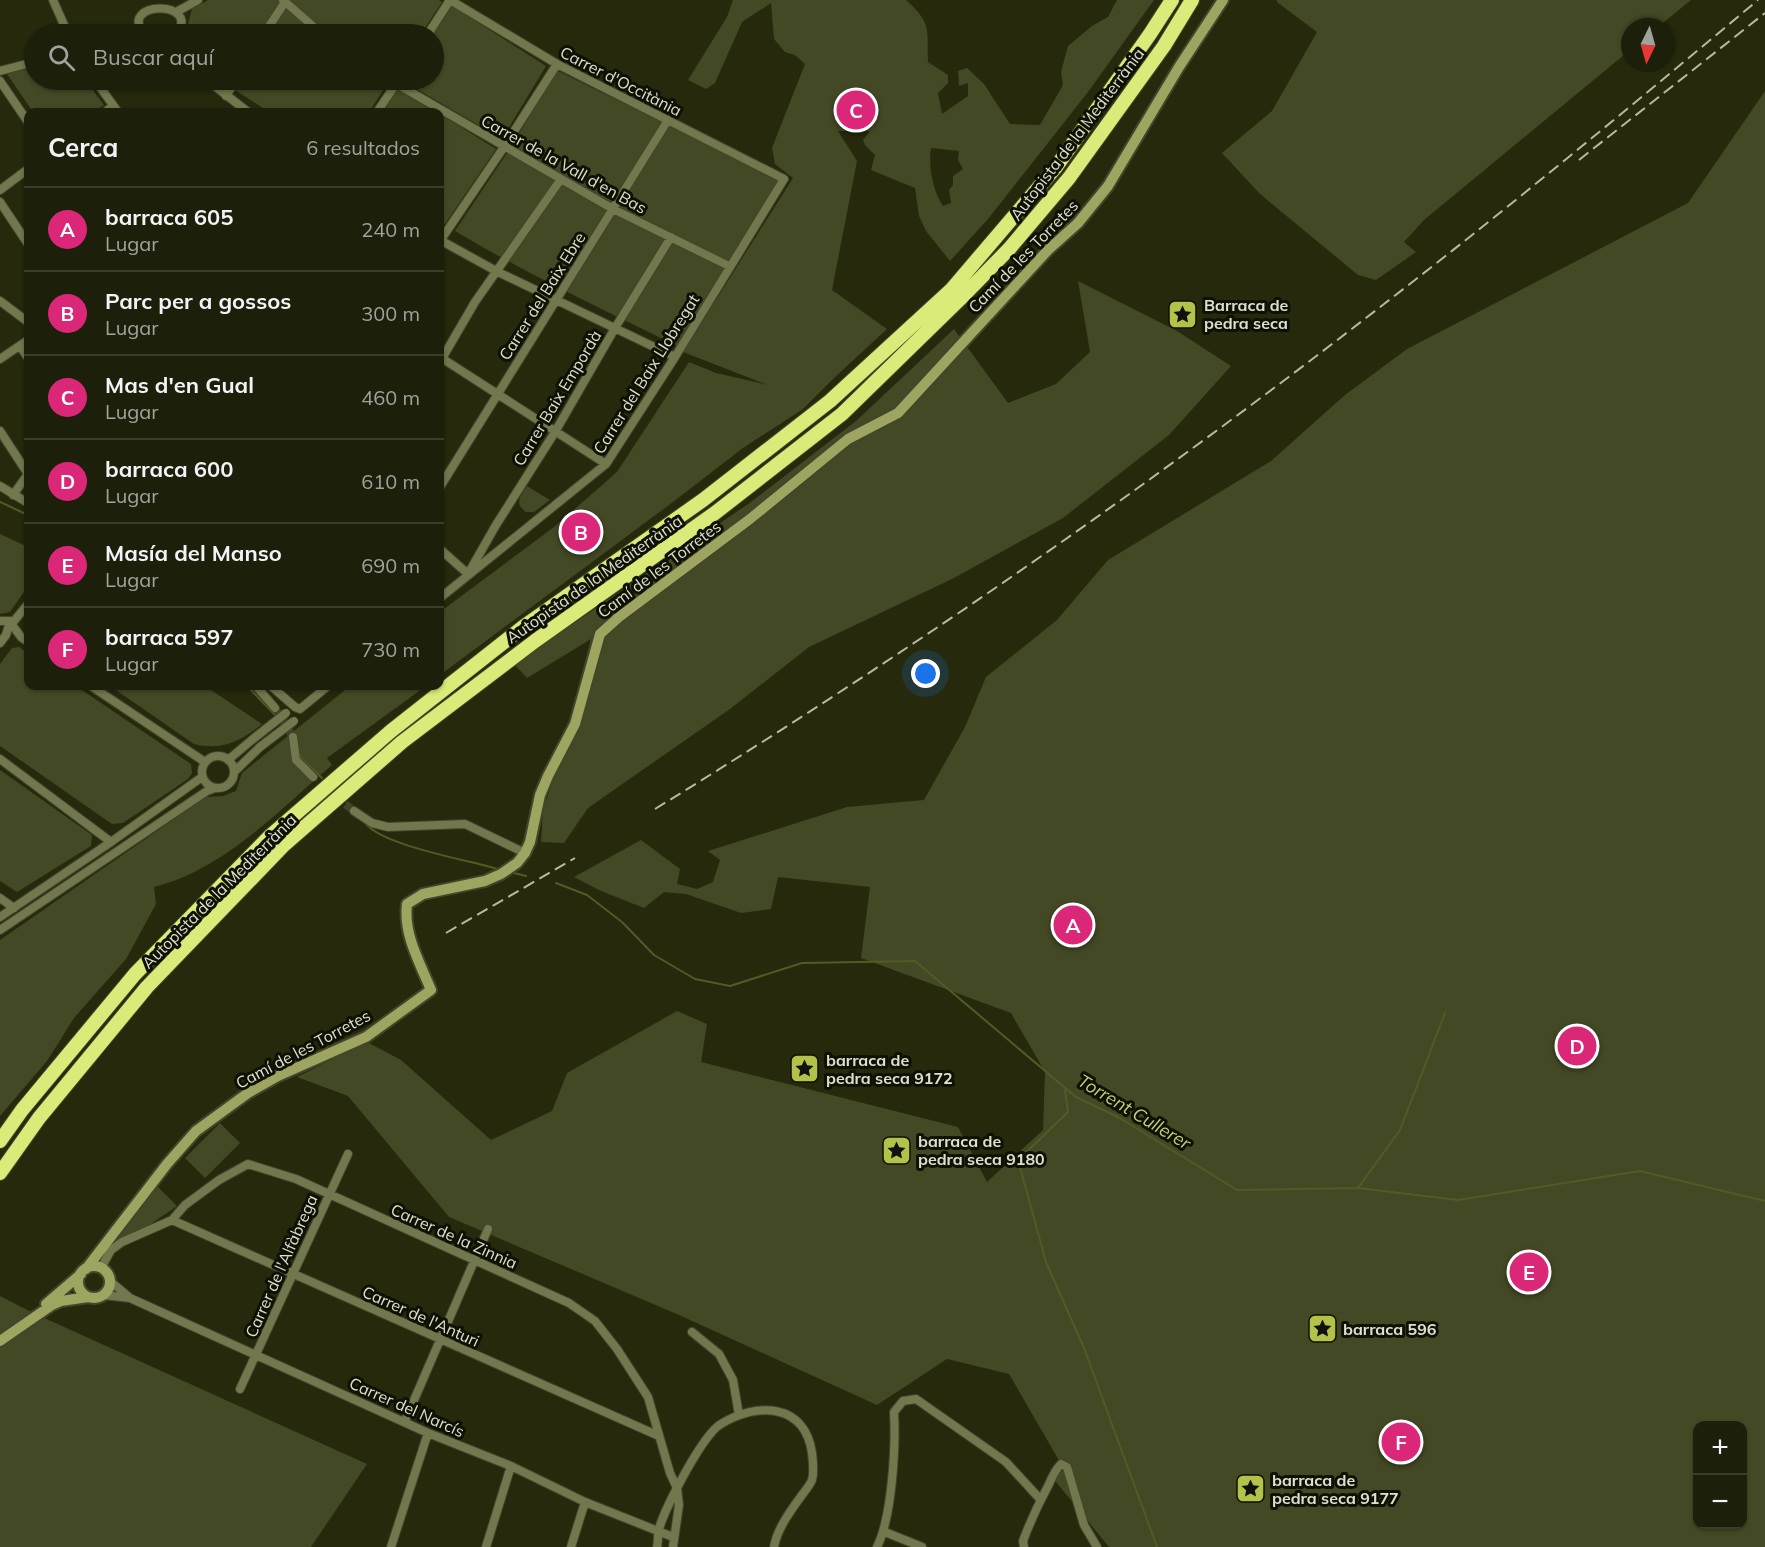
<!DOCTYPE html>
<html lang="es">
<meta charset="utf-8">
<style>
body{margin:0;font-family:Mulish,sans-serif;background:#252712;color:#f1f3f6}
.controls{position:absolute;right:18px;bottom:18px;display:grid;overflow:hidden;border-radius:12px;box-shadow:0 2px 4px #0004}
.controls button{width:54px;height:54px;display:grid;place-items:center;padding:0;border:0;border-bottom:2px solid #3a3d2a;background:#1c1f09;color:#f1f3f6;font:30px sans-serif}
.compass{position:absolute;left:1621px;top:18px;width:54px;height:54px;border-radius:50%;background:#1c1f09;box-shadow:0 2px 4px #0004;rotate:185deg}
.you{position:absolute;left:926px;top:674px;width:21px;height:21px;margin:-15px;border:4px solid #fff;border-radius:50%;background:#1a73e8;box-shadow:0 0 0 9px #1a73e833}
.badge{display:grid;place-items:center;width:39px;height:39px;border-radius:50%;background:#db2777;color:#fff;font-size:20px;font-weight:700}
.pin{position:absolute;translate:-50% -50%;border:3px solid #fff;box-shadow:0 2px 6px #0006}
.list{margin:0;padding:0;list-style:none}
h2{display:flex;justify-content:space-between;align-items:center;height:78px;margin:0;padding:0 24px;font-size:26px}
h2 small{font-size:20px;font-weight:400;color:#a0a29c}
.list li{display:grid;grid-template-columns:39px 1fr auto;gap:18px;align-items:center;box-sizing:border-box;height:84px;padding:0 24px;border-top:2px solid #3a3d2a}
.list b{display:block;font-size:22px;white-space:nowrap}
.list p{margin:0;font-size:20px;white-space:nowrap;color:#a0a29c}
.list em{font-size:20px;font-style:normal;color:#a0a29c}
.icon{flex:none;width:33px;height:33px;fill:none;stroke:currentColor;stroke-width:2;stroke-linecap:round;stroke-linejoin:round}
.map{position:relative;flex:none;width:1765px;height:1547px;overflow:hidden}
.search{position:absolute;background:#1c1f09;box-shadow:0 2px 4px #0004;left:24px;top:24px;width:420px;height:66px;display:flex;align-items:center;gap:15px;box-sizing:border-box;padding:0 21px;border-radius:33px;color:#a0a29c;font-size:22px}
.panel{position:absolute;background:#1c1f09;box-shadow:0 2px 4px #0004;left:24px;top:108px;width:420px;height:582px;border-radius:12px}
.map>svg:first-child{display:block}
.green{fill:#444925;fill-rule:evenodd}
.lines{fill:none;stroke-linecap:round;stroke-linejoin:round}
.stream{stroke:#545a24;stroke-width:2}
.street-tunnel{stroke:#414429;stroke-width:8;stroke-dasharray:8 4;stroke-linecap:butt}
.street-casing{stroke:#43462b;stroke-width:10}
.secondary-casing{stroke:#43462b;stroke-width:14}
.highway-casing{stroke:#43462b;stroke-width:16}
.street{stroke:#72774d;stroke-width:8}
.secondary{stroke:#9da560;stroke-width:10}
.highway{stroke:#dcea7a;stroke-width:14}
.rail{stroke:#b6b9a5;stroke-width:2;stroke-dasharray:12 6;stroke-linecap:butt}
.street-bridge-casing{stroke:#43462b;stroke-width:10;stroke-linecap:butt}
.street-bridge{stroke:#72774d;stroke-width:8}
.labels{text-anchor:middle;stroke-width:6;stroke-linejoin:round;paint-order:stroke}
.street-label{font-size:16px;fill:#dde0ce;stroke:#0f1105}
.poi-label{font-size:16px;font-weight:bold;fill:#dde0ce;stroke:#0f1105;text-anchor:start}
.water-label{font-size:18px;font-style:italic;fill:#c2cd7a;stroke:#0f1105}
</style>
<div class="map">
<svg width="1765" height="1547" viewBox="0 0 1765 1547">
<rect width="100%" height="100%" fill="#26290c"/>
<path class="green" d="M 208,0 L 279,0 L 281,2 L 259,34 L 189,34 L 188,24 L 192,9 Z
M 288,0 L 439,0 L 442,2 L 421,34 L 331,34 Z
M 733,0 L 906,0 C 932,23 927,30 928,62 L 948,75 L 948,83 L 938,93 L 942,114 L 968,96 L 968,83 L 959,86 L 958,71 L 967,68 L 984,84 L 1010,124 L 1040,125 L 1063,85 L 1061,72 L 1068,46 L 1092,26 L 1108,17 L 1117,0 L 1154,0 L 1088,92 L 988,219 L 950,261 L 926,231 L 919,216 L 915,188 L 871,170 L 875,155 L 865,145 L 863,140 L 870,131 L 838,131 L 857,161 L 832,290 L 887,329 L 834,378 L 803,409 L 743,448 L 669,505 L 440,675 L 440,612 L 554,527 L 617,472 L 689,362 L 716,373 L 768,385 L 683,352 L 793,178 L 775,164 L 772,148 L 805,64 L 795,55 L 785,52 L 774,39 L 771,3 L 742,22 L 715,83 L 706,89 L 688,80 L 727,17 ZM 931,148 L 959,151 L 958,160 L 963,169 L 953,176 L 953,185 L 949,190 L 951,203 L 943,206 C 933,192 928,166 931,148 Z
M 1277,0 L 1691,0 L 1658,27 L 1630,27 L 1630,50 L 1424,220 L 1404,242 L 1416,252 L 1376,280 L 1358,275 L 1260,194 L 1222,153 L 1272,111 L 1317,32 L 1277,2 Z
M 452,6 L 546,66 L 502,139 L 403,81 L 434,80 L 433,34 Z
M 285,8 L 317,34 L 269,34 Z
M 34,66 L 34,80 L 85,80 L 104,105 L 92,112 L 33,112 L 7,74 Z
M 556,70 L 779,180 L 677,346 C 602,309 527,274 455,231 L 513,144 Z
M 241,80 L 380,80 L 387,84 L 369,112 L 269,112 L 235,90 Z
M 397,89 L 436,112 L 382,112 Z
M 1765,91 L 1765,1547 L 1109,1547 L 1052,1477 L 1061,1464 L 1009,1374 L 947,1359 L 877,1405 L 679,1315 L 449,1217 L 348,1096 L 297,1077 L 367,1042 L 401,1060 L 491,1140 L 552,1111 L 567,1073 L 677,1011 L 707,1024 L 701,1062 L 958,1127 L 987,1182 L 1043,1130 L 1045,1072 L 1011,1013 L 861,958 L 870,887 L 778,877 L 771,909 L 741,913 L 686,894 L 664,892 L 644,908 L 601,891 L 574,877 L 641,840 L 680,869 L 677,884 L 697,889 L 713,882 L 720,860 L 708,851 L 847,807 L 924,800 L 965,727 L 986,677 L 1057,620 L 1108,560 L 1271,461 L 1345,395 L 1407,349 L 1688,203 ZM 1698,1426 L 1742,1426 L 1742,1524 L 1698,1524 Z
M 440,114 L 496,149 L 445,224 L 440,221 Z
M 1078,281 L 1177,331 L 1231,366 L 1169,435 L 1063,518 L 952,579 L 809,647 L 730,709 L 588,808 L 564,843 L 541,842 L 543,810 L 558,766 L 591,639 L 527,678 L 514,664 L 751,502 L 856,421 L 954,329 L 1008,403 L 1056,384 L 1090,352 Z
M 527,486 L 550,500 L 534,512 L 526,512 C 514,504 520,496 527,486 Z
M 0,534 L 28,547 L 28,586 L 10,612 L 0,614 Z
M 19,647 L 28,653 L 28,686 L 76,686 L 191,764 L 192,773 L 188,779 L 123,823 L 112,824 L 0,746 L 0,664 L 12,648 Z
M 110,686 L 205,686 L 262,724 C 241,741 222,751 194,744 Z
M 350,686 L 426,686 L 327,758 L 332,765 C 278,811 225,869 154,887 L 156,904 L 126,959 L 74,1018 L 47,1061 L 0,1116 L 0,940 L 206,797 L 223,796 L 236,791 L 242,773 Z
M 0,770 L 92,835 L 91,846 L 17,892 L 0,881 Z
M 220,1123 L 240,1143 L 205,1178 L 185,1158 Z
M 156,1185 L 177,1206 L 120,1245 L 114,1232 Z
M 0,1296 L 31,1312 L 367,1464 L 311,1547 L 0,1547 Z"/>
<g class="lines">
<path class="stream" d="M 0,502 L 28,515
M 247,686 L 276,716
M 298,751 L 302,759 L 322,778
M 347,803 L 353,811
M 364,821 C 377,845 469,860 497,869
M 514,873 L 526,876
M 556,883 L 587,895 L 622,922 L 654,955 L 695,979 L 730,986 L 802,963 L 915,961 L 1076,1097 L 1118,1117 L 1237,1190 L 1358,1188 L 1458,1200 L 1640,1171 L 1765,1201
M 1065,1090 L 1068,1112 L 1018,1160 L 1046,1262 L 1084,1348 L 1157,1547
M 1358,1188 L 1400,1130 L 1445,1013"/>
<path class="street-tunnel" d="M 275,708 L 293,737
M 336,797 L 354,811"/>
<defs>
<path id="street" d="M 53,0 L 68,34
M 283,0 L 322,34
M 178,11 L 198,0
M 130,34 L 141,31
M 144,34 C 117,0 203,0 176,34
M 264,34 L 285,2
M 428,34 L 450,0 L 557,64 L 784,179 L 675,357 L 606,464 L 440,598
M 0,71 L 34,62
M 95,80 L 118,112
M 207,80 L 248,112
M 390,80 L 613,209 L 729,266
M 0,81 L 28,122
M 226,96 L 236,80
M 105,112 L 113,106
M 377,112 L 398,81
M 0,190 L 28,169
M 0,202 L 28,244
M 440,240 L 498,272 L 675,357
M 440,241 L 504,147 L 557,64
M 0,301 L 28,322
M 20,346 L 28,358
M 440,357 L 606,464
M 0,359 L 28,340
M 440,362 L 475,302 L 561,179
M 0,431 L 28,474
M 0,486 L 28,503
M 440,487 L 668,120
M 13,495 L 28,474
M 440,549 L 468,574 L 496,525 L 555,432 L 615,328 L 671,237
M 0,621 L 14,621 L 28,604
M 10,622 L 21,637 L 28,642
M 0,643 L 6,635 L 10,622
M 91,686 L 205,762
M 256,686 L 275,708
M 271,686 L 295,707 L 300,709 L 328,686
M 293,737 L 296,760 L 313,777
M202 772a16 16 0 1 1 32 0a16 16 0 1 1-32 0Z
M 0,759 L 111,842
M 228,760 L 253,739
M 234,772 L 260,747
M 354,811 L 372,823 L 388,827 L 465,824 L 525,853
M 0,898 L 14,908
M 0,917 L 111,842 L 202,777
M 0,930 L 207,791 L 215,788
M 172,1220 L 659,1436
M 101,1268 L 111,1250 L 122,1242 L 172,1220 L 185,1205 L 219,1180 L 248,1164 L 296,1179 L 569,1303 L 595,1321 L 617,1349 L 648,1397 L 670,1473 L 677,1488 L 679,1505 L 673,1547
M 110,1281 L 129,1297
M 103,1295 L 130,1298 L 428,1433 L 511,1466 L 585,1502 L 673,1537
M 692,1332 L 719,1354 L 733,1380 L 739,1415
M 240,1389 L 348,1154
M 405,1421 L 488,1229
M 885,1532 L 922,1547
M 391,1547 L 428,1433
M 486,1547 L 511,1466
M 571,1547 L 585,1502
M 657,1547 C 658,1543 658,1538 658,1533 C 662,1512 703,1434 721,1424 C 757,1402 805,1403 812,1453 C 813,1461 814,1473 812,1480 C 810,1485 805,1491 802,1495 C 791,1510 777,1529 774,1547
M 877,1547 C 892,1517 896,1446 894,1412 L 903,1401 L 916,1399 L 1006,1462 L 1040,1499
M 1024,1547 L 1023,1541 C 1030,1522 1038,1505 1047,1488 C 1052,1479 1053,1472 1061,1464 L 1067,1467 L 1084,1525 L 1097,1547"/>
<path id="secondary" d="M78 1282a16 16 0 1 1 32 0a16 16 0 1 1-32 0Z
M 86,1269 L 167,1164 L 196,1131 L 248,1093 L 278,1076 L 366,1037 L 431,990 C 420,963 403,934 407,904 L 423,894 L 485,881 L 501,874 L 517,863 L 525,853 L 530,842 L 540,795 L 548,776 L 575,724 L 600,634 L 619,617 L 750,519 L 848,439 L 898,413 L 1048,250 L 1078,223 L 1108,186 L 1179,67 L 1223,0
M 46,1304 L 81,1274
M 0,1341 L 52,1305 L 61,1301 L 88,1297"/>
<path id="highway" d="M 0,1141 L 22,1110 L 135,974 L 270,836 L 391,731 L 523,627 L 703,500 L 830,401 L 951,290 L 1056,167 L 1150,34 L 1172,0
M 0,1173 L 39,1118 L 147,987 L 284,845 L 402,742 L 535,641 L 715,513 L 842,414 L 960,299 L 1009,249 L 1069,178 L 1164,46 L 1192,0"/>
</defs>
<use href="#street" class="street-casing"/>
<use href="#secondary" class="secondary-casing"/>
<use href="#highway" class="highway-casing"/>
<use href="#street" class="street"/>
<use href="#secondary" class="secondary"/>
<use href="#highway" class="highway"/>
<path class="rail" d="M 1579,160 L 1765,13
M 655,809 C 906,655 1151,485 1384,304 C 1511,206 1635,103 1758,0
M 446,933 L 575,858"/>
<defs>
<path id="street-bridge" d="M 253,739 L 286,713
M 260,747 L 294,721"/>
</defs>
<use href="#street-bridge" class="street-bridge-casing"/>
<use href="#street-bridge" class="street-bridge"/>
</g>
<defs>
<symbol id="sight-square" viewBox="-11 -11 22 22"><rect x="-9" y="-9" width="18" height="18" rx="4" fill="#b5c249" stroke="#0f1105"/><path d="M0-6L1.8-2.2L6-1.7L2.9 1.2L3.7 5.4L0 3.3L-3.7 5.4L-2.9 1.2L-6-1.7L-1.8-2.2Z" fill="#111"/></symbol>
</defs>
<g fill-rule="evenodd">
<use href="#sight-square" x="1166" y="298" width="33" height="33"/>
<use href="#sight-square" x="788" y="1052" width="33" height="33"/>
<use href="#sight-square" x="880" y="1134" width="33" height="33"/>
<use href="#sight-square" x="1306" y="1312" width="33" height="33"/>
<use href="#sight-square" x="1234" y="1472" width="33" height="33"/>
</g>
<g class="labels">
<g class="street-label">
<text transform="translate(621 81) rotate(27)" y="6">Carrer d'Occitània</text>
<text transform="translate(1077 134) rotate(-53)" y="6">Autopista de la Mediterrània</text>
<text transform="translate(564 164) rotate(29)" y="6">Carrer de la Vall d'en Bas</text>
<text transform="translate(1023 256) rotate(-46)" y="6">Camí de les Torretes</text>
<text transform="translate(542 296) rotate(-58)" y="6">Carrer del Baix Ebre</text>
<text transform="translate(646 374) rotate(-58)" y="6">Carrer del Baix Llobregat</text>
<text transform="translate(557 398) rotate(-59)" y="6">Carrer Baix Empordà</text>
<text transform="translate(659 569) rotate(-37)" y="6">Camí de les Torretes</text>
<text transform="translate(594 579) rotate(-35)" y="6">Autopista de la Mediterrània</text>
<text transform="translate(219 891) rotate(-45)" y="6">Autopista de la Mediterrània</text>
<text transform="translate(303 1049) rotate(-28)" y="6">Camí de les Torretes</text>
<text transform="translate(454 1236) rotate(24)" y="6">Carrer de la Zinnia</text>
<text transform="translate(281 1266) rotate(-66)" y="6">Carrer de l'Alfàbrega</text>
<text transform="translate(421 1316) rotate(24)" y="6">Carrer de l'Anturi</text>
<text transform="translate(407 1407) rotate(24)" y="6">Carrer del Narcís</text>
</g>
<g class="poi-label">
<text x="1204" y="311">Barraca de<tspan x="1204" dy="18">pedra seca</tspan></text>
<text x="826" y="1066">barraca de<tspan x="826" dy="18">pedra seca 9172</tspan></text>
<text x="918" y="1147">barraca de<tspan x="918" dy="18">pedra seca 9180</tspan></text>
<text x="1343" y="1335">barraca 596</text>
<text x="1272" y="1486">barraca de<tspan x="1272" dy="18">pedra seca 9177</tspan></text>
</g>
<g class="water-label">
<text transform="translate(1134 1112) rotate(31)" y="6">Torrent Cullerer</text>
</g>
</g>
</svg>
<div class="controls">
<button>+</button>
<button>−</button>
</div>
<svg class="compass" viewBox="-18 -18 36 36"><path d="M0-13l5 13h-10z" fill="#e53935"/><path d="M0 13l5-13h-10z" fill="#a0a29c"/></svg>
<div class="you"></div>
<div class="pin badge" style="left:1073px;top:925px">A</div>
<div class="pin badge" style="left:581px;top:532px">B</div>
<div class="pin badge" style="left:856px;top:110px">C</div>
<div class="pin badge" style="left:1577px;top:1046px">D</div>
<div class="pin badge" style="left:1529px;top:1272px">E</div>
<div class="pin badge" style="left:1401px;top:1442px">F</div>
<div class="search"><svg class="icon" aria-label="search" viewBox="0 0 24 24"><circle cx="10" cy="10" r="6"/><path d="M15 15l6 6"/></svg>Buscar aquí</div>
<section class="panel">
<h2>Cerca<small>6 resultados</small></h2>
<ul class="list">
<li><span class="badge">A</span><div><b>barraca 605</b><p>Lugar</p></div><em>240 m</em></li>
<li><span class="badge">B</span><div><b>Parc per a gossos</b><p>Lugar</p></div><em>300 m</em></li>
<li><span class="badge">C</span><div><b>Mas d'en Gual</b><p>Lugar</p></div><em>460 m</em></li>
<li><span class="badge">D</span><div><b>barraca 600</b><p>Lugar</p></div><em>610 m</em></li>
<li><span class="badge">E</span><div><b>Masía del Manso</b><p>Lugar</p></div><em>690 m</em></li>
<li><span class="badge">F</span><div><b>barraca 597</b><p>Lugar</p></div><em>730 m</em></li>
</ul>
</section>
</div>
